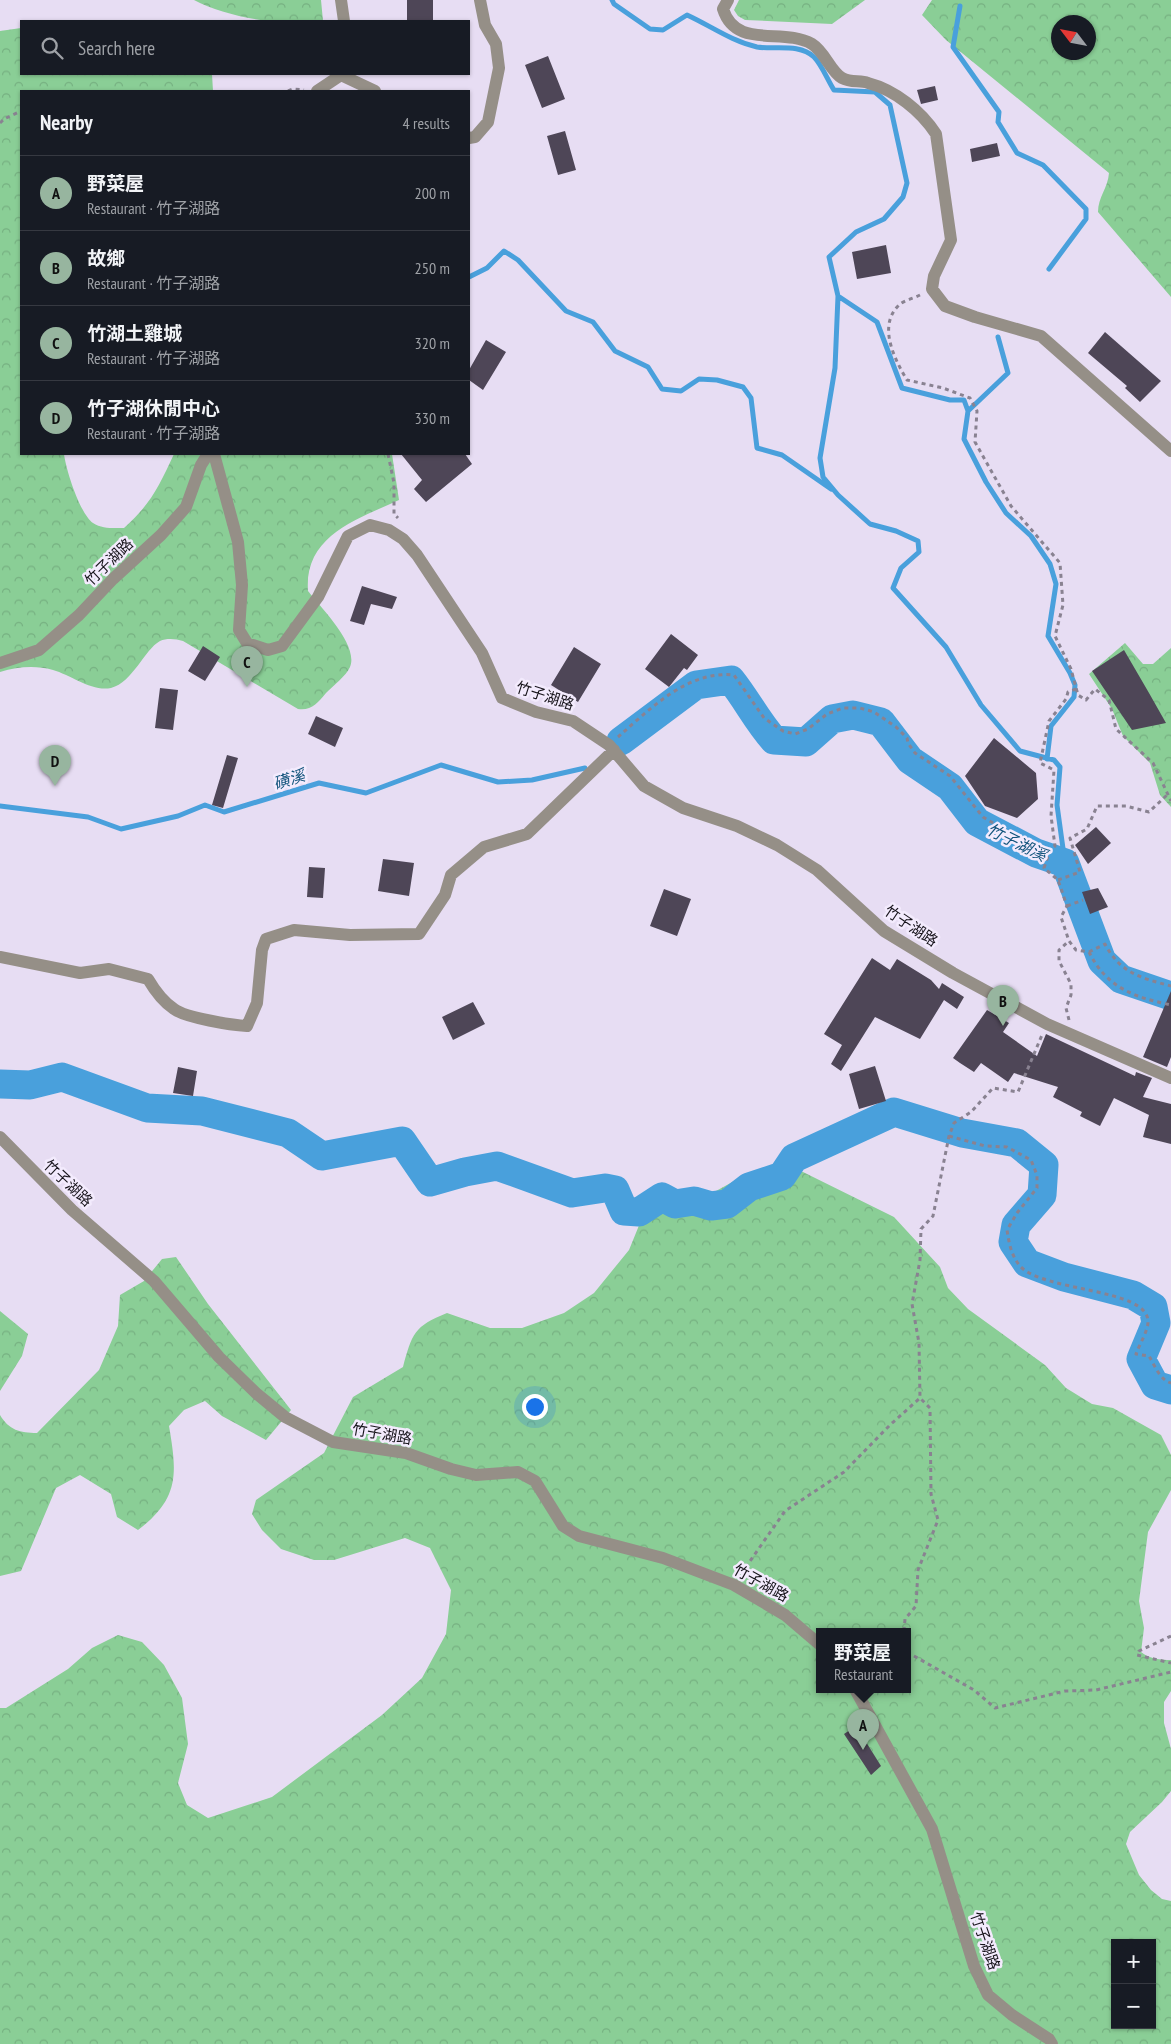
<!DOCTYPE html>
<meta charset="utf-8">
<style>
body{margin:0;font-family:"PT Sans Narrow","Noto Sans TC",sans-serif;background:#20242c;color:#f1f3f6}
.controls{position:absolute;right:15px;bottom:15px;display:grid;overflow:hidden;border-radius:0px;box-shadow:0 1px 4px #0004}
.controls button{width:45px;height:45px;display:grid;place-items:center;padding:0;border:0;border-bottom:1px solid #363941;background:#171b24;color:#f1f3f6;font:25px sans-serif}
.compass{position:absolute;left:1051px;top:15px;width:45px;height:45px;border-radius:50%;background:#171b24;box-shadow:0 1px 4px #0004;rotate:302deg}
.you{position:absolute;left:534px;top:1406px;width:18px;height:18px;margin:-12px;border:4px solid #fff;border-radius:50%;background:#1a73e8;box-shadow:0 0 0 8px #1a73e833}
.badge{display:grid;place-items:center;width:32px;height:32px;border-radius:50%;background:#97b59f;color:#111;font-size:16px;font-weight:700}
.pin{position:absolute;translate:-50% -41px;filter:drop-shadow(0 1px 2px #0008)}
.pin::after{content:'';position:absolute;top:26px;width:18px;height:15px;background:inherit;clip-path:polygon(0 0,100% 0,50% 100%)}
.popup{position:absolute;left:816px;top:1628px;width:95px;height:65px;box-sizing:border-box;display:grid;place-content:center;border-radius:0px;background:#171b24;filter:drop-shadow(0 1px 4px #0005);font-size:16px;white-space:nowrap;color:#9ea1a6}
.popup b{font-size:19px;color:#f1f3f6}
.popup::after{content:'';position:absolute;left:50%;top:100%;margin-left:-10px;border:10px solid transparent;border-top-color:#171b24}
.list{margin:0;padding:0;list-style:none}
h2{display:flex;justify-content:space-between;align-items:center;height:65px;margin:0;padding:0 20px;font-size:21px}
h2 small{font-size:16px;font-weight:400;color:#9ea1a6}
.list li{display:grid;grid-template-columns:32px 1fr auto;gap:15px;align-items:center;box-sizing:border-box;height:75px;padding:0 20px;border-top:1px solid #363941}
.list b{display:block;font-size:19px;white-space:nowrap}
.list p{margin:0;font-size:16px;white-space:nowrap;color:#9ea1a6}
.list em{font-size:16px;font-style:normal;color:#9ea1a6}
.icon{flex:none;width:28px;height:28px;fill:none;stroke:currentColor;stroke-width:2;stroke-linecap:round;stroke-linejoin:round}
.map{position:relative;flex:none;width:1171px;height:2044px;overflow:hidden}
.search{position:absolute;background:#171b24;box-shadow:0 1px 4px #0004;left:20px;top:20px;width:450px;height:55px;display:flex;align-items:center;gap:12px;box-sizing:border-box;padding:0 18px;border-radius:0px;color:#9ea1a6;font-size:19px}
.panel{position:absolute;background:#171b24;box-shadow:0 1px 4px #0004;left:20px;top:90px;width:450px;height:365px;border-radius:0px}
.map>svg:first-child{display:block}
.forest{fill:url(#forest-crowns);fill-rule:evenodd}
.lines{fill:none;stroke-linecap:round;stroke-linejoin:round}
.stream{stroke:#49a0dc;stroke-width:5}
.river{stroke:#49a0dc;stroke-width:29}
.building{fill:#4e4657}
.path{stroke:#898291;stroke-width:3;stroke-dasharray:4 4;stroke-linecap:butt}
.minor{stroke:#958f87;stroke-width:12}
.labels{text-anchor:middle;stroke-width:5;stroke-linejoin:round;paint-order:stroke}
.street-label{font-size:15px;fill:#16131a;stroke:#f3ebfd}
.water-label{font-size:16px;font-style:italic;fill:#11537b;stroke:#f3ebfd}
</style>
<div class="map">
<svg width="1171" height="2044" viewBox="0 0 1171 2044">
<defs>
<pattern id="forest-crowns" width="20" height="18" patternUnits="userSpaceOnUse" patternTransform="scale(1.25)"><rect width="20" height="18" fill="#8ace96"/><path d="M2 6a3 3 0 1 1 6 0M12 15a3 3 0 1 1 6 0" fill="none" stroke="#76b081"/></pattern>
</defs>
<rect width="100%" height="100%" fill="#e7ddf3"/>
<path class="forest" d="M 194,0 L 321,0 L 323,21 C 286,27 228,18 194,0 Z
M 739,0 L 865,0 L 832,24 L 745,20 L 738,16 L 734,10 Z
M 932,0 L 1171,0 L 1171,297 L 1098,212 C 1098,197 1108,188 1109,173 L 946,40 L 922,15 ZM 1088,22 L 1088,52 L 1058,52 L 1058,22 Z
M 21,28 L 21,74 L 212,74 L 213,91 L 21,91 L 21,454 L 64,454 C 66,470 80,514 93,523 C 102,529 113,528 124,528 C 151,504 159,486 174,454 L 392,454 L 399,500 C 358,519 304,535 308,591 C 321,608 359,645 350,667 C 346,676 333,686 326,693 C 318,703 311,711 298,709 L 183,641 C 176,639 167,638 160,641 C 144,650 133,682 111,688 C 92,692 71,675 53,670 C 34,665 18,667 0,672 L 0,31 Z
M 1125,643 L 1143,664 L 1153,664 L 1171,648 L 1171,807 L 1160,795 L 1150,763 L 1123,736 L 1112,709 L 1089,674 Z
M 777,1167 L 803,1172 L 894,1217 L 940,1267 L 948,1288 L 968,1309 L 1045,1365 L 1066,1388 L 1092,1404 L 1113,1408 L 1161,1435 L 1171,1455 L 1171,1490 L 1148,1532 L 1139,1601 L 1144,1628 L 1141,1652 C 1149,1659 1161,1660 1171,1660 L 1171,1691 L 1164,1702 L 1164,1723 L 1171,1749 L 1171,1791 L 1162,1802 L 1130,1832 L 1126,1844 L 1139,1875 L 1151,1890 L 1162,1899 L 1171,1901 L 1171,2044 L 0,2044 L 0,1708 L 6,1708 L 68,1669 L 92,1648 L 118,1635 L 142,1642 L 164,1665 L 182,1698 L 188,1744 L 178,1783 L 187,1805 L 208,1818 L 272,1797 L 382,1715 L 422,1678 L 446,1634 L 451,1590 L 430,1548 L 405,1538 L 334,1560 L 314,1560 L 281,1549 L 262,1530 L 252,1514 L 256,1500 L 324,1453 L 353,1397 L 403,1367 C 412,1334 414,1326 447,1313 L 490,1328 L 522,1328 L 564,1313 L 594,1293 L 629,1250 L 640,1223 L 656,1207 L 716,1191 L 745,1175 ZM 819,1631 L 907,1631 L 907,1689 L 819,1689 ZM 1115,1943 L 1152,1943 L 1152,2025 L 1115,2025 Z
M 176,1257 L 208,1304 L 291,1410 L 266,1440 L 222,1416 L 205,1401 L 184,1410 L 169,1426 C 177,1473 180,1498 138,1530 L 117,1517 L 111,1494 L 80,1475 L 56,1488 L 21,1571 L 0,1576 L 0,1415 C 9,1430 20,1433 37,1433 L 99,1370 L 118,1326 L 120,1295 L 144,1281 L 162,1259 Z
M 0,1311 L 28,1334 L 22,1356 L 0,1391 Z"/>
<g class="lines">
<path class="stream" d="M 612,0 L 614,4 L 650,29 L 663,30 L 687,15 C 711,26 731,41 757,47 C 775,50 799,43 814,57 C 822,65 828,81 834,90 L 875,92 L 890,105 L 907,183 L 903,197 L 884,219 L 856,232 L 829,257 L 838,296 L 835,368 L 820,458 L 823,477 L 838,495 L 870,524 L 896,531 L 918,541 L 919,552 L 901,568 L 893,588 L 946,647 L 981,705 L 1020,751 L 1054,760 L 1060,767 L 1057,805 L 1065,863
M 960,6 L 953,47 L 999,112 L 998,122 L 1017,153 L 1043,165 L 1086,209 L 1086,219 L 1049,269
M 469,277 L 487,268 L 504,251 L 518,260 L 566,311 L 593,322 L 615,351 L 648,367 L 662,389 L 681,391 L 699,379 L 717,380 L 743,387 L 751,398 L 757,448 L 782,455 L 831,489
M 838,296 L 877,322 L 902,388 L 950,400 L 964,400 L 968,411
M 998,337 L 1008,373 L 968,411 L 964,439 L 986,482 L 1006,513 L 1031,536 L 1050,564 L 1056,584 L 1048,636 L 1070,673 L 1075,685 L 1074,697 L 1051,726 L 1047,759
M 0,806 L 88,817 L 121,829 L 178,816 L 205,805 L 224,812 L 319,783 L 366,793 L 441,765 L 498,782 L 532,780 L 585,768"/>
<path class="river" d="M 621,741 L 696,685 L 731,680 C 747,700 757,721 774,740 L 806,742 L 832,719 L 853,715 L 881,722 L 910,760 L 950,787 L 977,822 L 1036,853 L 1065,863 L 1102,961 L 1121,979 L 1171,996
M 0,1084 L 30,1085 L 62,1077 L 147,1108 L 202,1111 L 288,1133 L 322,1156 L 402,1141 L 430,1182 L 465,1172 L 497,1166 L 572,1193 L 605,1188 L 615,1190 L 624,1211 L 639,1212 L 662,1197 L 675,1204 L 694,1201 L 711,1206 L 727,1204 L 749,1187 L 782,1176 L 794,1158 L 894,1112 L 962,1133 L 1017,1143 L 1044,1165 L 1042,1195 L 1016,1225 L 1013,1242 L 1027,1263 L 1064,1277 L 1133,1295 L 1153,1307 L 1156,1323 L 1141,1359 L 1155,1385 L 1171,1390"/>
</g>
<path class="building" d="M 407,0 L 433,0 L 433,21 L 407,21 Z
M 548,56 L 565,99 L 542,108 L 525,65 Z
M 935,86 L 938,100 L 921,104 L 917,90 Z
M 565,131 L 576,170 L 558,175 L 547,136 Z
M 997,143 L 1000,156 L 972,162 L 970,149 Z
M 886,245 L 891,273 L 857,279 L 852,252 Z
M 1105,332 L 1161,381 L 1140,402 L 1125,388 L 1127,386 L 1088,353 Z
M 486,340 L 506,352 L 483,390 L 469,380 L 469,370 Z
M 401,454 L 465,454 L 472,464 L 426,502 L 414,489 L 422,480 Z
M 362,586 L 397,597 L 392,609 L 371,604 L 364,625 L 350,621 Z
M 671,634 L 698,655 L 687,670 L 684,668 L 669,687 L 645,669 Z
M 203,646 L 220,657 L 205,681 L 188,671 Z
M 574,647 L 601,664 L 578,702 L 551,685 Z
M 1124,650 L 1149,693 L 1166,723 L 1132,730 L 1092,671 Z
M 160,688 L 178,690 L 173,730 L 155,728 Z
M 316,716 L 343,728 L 335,747 L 308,734 Z
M 994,738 L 1036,773 L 1038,799 L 1017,818 L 985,806 L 965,776 Z
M 227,755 L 238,758 L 223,808 L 212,805 Z
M 1096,827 L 1111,843 L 1088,864 L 1075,845 Z
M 383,859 L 414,863 L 409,896 L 378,891 Z
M 309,867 L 325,868 L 323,898 L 307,897 Z
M 1098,888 L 1108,907 L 1090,914 L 1082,892 Z
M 664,889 L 691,899 L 677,936 L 650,926 Z
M 872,958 L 890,970 L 897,959 L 931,980 L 939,989 L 942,983 L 964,997 L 957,1009 L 944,1000 L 920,1039 L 875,1017 L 841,1071 L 831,1064 L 842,1045 L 824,1034 Z
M 1171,991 L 1171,1057 L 1167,1067 L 1143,1057 Z
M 473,1002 L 485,1024 L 453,1040 L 442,1017 Z
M 987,1010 L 1009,1023 L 1003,1032 L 1037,1056 L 1046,1034 L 1135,1076 L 1136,1072 L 1152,1078 L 1143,1097 L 1171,1104 L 1171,1144 L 1143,1137 L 1149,1115 L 1114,1098 L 1100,1126 L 1080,1116 L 1082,1112 L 1053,1097 L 1058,1087 L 1014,1073 L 1008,1082 L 981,1063 L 974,1072 L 960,1063 L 953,1058 Z
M 875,1066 L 886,1101 L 859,1109 L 849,1074 Z
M 178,1067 L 197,1071 L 193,1096 L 173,1093 Z
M 856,1726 L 881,1766 L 871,1775 L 844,1734 Z"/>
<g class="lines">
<path class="path" d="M 288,91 L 293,89 L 304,90
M 0,123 L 4,119 L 21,111
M 920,295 C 914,298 903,301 899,305 C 877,326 895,360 907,380 L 943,388 L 970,398 L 977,411 L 975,442 L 1011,506 L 1060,563 L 1063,605 L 1055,636 L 1071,669 L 1078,695 L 1086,700 L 1095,689 L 1109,700 L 1116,729 L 1153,763 L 1171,801
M 388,454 L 394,483 L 394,514 L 398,518
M 1076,689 L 1068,692 L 1066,699 L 1049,721 L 1040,763 L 1054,770 L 1051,816 L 1055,846 L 1050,850 L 1044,868 L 1058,880 L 1067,906 L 1061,917 L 1069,941 L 1076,950 L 1089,952 C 1107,988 1134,997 1171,1005
M 618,737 C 650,709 688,670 734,675 L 764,718 L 783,731 L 795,734 L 808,729 L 827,714 L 843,708 L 860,708 L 874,712 L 896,727 L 907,738 L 908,743 L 915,753 L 950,776 L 983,817 L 1008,832 L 1050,850
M 1058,880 L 1080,872 L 1070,838 L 1087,829 L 1097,806 L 1126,806 L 1149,812 L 1167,795
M 1067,906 L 1083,900
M 1089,952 L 1105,944 C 1120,973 1141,978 1171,986
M 1069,1020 L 1066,1008 L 1071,995 L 1071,984 L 1059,961 L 1059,950 L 1069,941
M 949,1136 L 985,1146 L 1007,1147 L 1031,1160 L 1037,1175 L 1037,1188 L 1017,1213 L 1007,1230 C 1009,1243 1011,1255 1020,1266 C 1043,1292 1149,1288 1148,1322 C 1148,1331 1139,1345 1136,1354 L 1149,1356 C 1155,1366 1160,1380 1171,1383
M 741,1574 L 785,1511 L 844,1472 L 890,1425 L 920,1398 L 919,1343 L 912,1304 L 920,1260 L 921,1229 L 933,1216 L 949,1136 L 954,1123 L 971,1112 L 993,1088 L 1018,1092 L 1042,1035
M 904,1631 L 905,1619 L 916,1606 L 918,1570 L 938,1520 L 931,1494 L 930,1408 L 920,1398
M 1171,1636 L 1139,1651 L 1137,1655 L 1171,1663
M 907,1652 L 974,1690 L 995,1708 L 1065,1691 L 1096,1690 L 1171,1672"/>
<path class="minor" d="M 341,0 L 344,21
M 728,0 L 723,9 C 736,50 783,27 812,44 C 825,52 830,71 842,78 C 851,83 860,80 868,83 C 895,90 921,111 936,134 L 951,240 L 934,276 L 932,289 L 945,306 L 975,317 L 1041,336 L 1171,451
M 341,75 L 375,91
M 317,91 L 341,75
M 469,138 L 475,137 L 488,122 L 499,68 L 496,44 L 485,25 L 480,0
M 214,454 L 238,542 L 242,585 L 239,630 L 247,643 L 268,650 L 282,646 L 318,597 L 348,536 L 370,525 L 389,530 L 403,539 L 417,555 L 482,653 L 502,698 L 536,712 L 573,721 L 609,745 L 644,786 L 683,808 L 737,826 L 777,845 L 817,870 L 884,931 L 953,973 L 1047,1024 L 1171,1078
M 0,663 L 39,650 L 79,615 L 113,579 L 161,535 L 186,507 L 201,465 L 208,454
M 0,957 L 80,973 L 109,969 L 148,979 C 155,991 162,1001 174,1009 C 186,1018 232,1025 247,1026 L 257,1003 L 262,950 L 266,939 L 294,930 L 350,935 L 419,934 L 445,895 L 451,875 L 484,847 L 527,834 L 614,750
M 0,1137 L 72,1210 L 154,1281 L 219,1357 L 257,1394 L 285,1417 L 333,1442 L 406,1453 L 451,1469 L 476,1475 L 518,1472 L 535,1481 L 563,1526 L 579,1536 L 663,1558 L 734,1585 L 785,1615 L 819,1644
M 855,1689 L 932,1829 L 974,1966 L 988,1995 L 1012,2015 L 1049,2039 L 1052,2044"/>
</g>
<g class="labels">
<g class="street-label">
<text transform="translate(109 562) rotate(-44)" y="5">竹子湖路</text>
<text transform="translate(545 696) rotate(18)" y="5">竹子湖路</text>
<text transform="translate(911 926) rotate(34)" y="5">竹子湖路</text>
<text transform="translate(68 1183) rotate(43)" y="5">竹子湖路</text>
<text transform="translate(382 1434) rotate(10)" y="5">竹子湖路</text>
<text transform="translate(761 1583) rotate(29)" y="5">竹子湖路</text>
<text transform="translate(985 1941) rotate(71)" y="5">竹子湖路</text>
</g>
<g class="water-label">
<text transform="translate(289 779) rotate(-17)" y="6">磺溪</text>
<text transform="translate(1017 842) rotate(26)" y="6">竹子湖溪</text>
</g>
</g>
</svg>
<div class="controls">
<button>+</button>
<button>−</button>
</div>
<svg class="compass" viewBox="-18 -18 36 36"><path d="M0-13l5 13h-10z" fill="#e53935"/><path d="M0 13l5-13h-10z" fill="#9ea1a6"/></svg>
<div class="you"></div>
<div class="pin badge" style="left:863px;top:1750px">A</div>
<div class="popup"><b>野菜屋</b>Restaurant</div>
<div class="pin badge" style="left:1003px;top:1026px">B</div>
<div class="pin badge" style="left:247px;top:687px">C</div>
<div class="pin badge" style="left:55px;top:786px">D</div>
<div class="search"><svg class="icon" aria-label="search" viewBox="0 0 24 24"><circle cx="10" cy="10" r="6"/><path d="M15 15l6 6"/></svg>Search here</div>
<section class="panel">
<h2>Nearby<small>4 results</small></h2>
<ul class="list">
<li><span class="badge">A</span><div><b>野菜屋</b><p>Restaurant · 竹子湖路</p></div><em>200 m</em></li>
<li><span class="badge">B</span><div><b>故鄉</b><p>Restaurant · 竹子湖路</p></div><em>250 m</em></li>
<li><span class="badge">C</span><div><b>竹湖土雞城</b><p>Restaurant · 竹子湖路</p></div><em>320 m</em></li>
<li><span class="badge">D</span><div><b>竹子湖休閒中心</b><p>Restaurant · 竹子湖路</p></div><em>330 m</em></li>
</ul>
</section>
</div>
